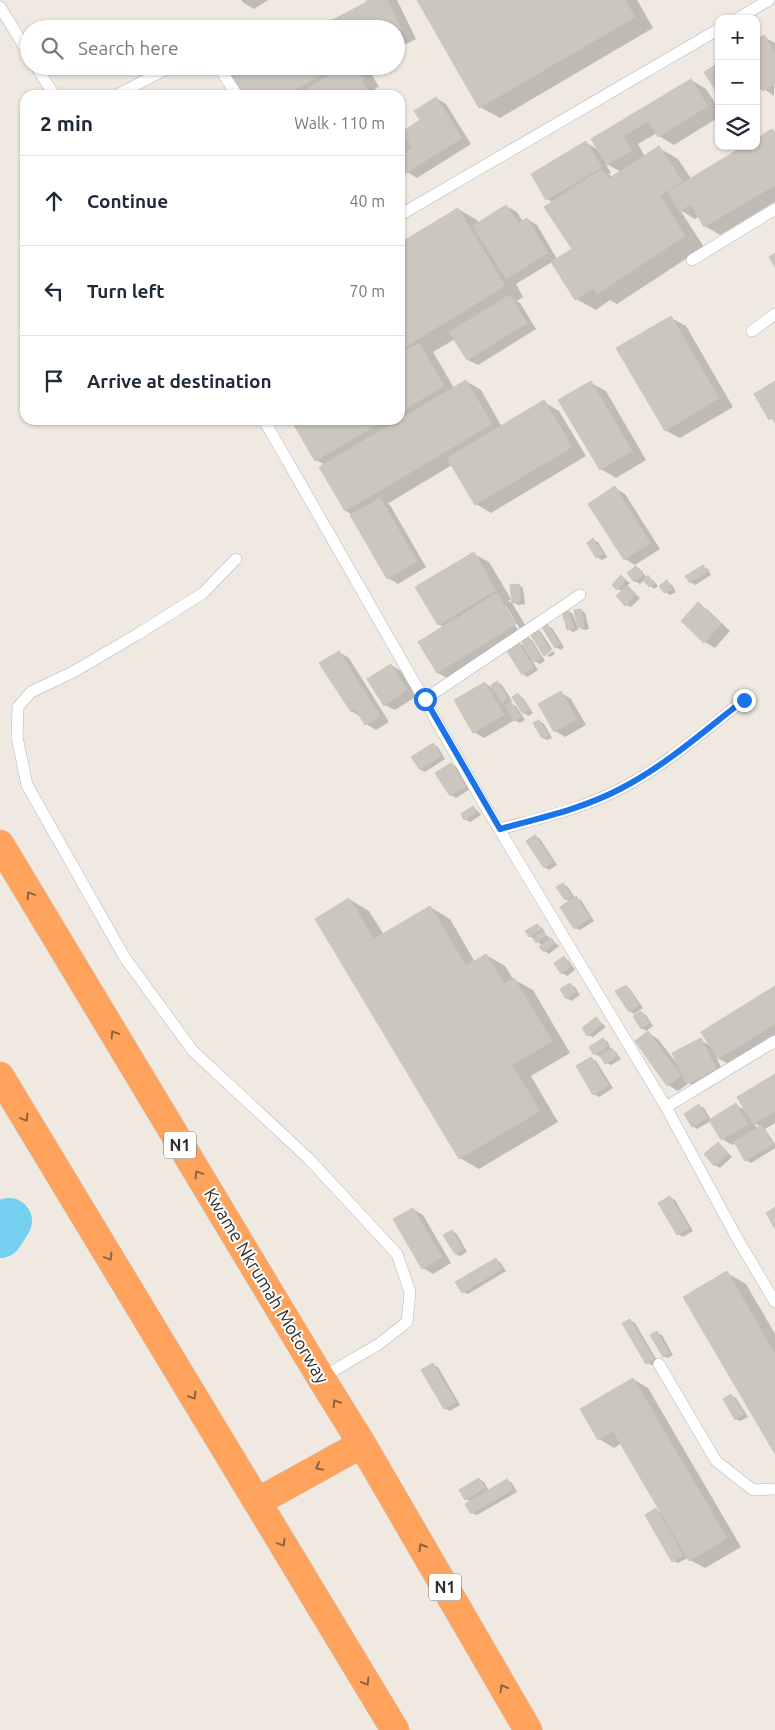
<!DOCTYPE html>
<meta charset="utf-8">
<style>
body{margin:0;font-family:Ubuntu,sans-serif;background:#f2f2f3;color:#1f2937}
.controls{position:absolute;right:15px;top:15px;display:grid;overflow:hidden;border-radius:10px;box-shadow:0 1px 4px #0004}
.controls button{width:45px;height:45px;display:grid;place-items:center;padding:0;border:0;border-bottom:1px solid #e0e1e3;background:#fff;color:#1f2937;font:25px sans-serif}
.stop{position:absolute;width:15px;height:15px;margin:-11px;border:4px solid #1a73e8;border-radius:50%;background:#fff}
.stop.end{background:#1a73e8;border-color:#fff;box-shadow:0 1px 5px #0008}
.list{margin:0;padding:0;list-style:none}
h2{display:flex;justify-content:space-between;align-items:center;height:65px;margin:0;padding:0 20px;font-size:21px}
h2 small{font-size:16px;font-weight:400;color:#747a83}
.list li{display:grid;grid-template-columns:32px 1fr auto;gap:15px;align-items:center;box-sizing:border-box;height:90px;padding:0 20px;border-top:1px solid #e0e1e3}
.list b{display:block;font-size:19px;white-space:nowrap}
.list em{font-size:16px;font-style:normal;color:#747a83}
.icon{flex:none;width:28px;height:28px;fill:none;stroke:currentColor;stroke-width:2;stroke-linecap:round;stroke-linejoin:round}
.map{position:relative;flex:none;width:775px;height:1730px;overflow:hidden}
.search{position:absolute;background:#fff;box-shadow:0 1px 4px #0004;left:20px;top:20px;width:385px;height:55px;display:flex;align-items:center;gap:12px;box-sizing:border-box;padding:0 18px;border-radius:28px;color:#747a83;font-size:19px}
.panel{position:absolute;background:#fff;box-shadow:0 1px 4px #0004;left:20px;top:90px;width:385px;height:335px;border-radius:15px}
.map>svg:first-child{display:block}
.shadow{fill:#0003;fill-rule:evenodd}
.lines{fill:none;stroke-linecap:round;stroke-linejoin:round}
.river{stroke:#75cff0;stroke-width:46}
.building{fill:#cbc7bf;stroke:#cbc5ba}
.service-casing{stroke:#b4b7c1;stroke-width:12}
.motorway-casing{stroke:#c9c9c9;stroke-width:29}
.service{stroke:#fff;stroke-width:11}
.motorway{stroke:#ffa35c;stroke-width:28}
.oneway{stroke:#8c6343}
.route{stroke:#1a73e8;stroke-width:6}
.labels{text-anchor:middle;stroke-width:4;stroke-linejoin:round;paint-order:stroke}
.shield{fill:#fff;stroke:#6d6d6d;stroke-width:1}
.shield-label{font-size:16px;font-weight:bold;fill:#2e2e2e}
.street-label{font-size:18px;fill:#2e2e2e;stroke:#fff}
</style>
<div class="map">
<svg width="775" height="1730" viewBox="0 0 775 1730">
<rect width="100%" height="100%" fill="#efe9e1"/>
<path class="shadow" d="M 241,0 L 268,0 L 254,9 L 244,3 Z
M 367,0 L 397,0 L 416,39 L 396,49 L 396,29 Z
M 418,0 L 637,0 L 653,28 L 500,118 L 480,107 Z
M 764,37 L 775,43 L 774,96 L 763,88 L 756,92 L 756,42 Z
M 247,66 L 327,66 L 332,75 L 340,70 L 333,66 L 362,66 L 369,70 L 379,87 L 375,88 L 379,95 L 245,95 Z
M 691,80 L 706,89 L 719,109 L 719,117 L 674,145 L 659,136 L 657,133 L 638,144 L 645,157 L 659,148 L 678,159 L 692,180 L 742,149 L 737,146 L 756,146 L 772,131 L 775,132 L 775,202 L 720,235 L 705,226 L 699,216 L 695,219 L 680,210 L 704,247 L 617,304 L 610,300 L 596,310 L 576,299 L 552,262 L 516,284 L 523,297 L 517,301 L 520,303 L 536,329 L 478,365 L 468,360 L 455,339 L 433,352 L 454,388 L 466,381 L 481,390 L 502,427 L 544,402 L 559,411 L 586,456 L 491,513 L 476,504 L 452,465 L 387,504 L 390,505 L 426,567 L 398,584 L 388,578 L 353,515 L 346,511 L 325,465 L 316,460 L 293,420 L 400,420 L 400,355 L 402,353 L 400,352 L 400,245 L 458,209 L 477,220 L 479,223 L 506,206 L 517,212 L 523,222 L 527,219 L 537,225 L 557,259 L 573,249 L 553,202 L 547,199 L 586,143 L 599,150 ZM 605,163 L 621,172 L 613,177 L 608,174 L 611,173 Z
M 436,98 L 446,104 L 471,144 L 417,178 L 407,172 L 402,165 L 400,166 L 400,129 L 402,133 L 421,120 Z
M 671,318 L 686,326 L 733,407 L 680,438 L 665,430 Z
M 591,383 L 606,391 L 646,460 L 616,478 L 601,469 Z
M 615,488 L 625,494 L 660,549 L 635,565 L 625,559 Z
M 593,540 L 598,542 L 607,557 L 602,560 L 597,557 L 588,543 Z
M 474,554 L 489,562 L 511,599 L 508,601 L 512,603 L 530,633 L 536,629 L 541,632 L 552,649 L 545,653 L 531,633 L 526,636 L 532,640 L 545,661 L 540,664 L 531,659 L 538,670 L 527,677 L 523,674 L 506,648 L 453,681 L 438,673 L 420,643 L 444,628 L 439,624 ZM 503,606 L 506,606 L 520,629 L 518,630 ZM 521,639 L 532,655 L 530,657 L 523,645 L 516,642 Z
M 636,567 L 641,570 L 647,578 L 653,580 L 658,586 L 654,589 L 645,580 L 640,584 L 635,581 Z
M 703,567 L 708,569 L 711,575 L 695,585 L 691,582 Z
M 621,576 L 630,583 L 627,586 L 640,598 L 631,607 L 626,605 L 622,591 L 618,589 Z
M 667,582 L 672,585 L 676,592 L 670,595 L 665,592 L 661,586 Z
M 519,585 L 523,588 L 525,604 L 518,605 L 513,602 Z
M 698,604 L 708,610 L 730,631 L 715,648 L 705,642 Z
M 581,610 L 585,613 L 589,629 L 584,630 L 577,626 L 578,630 L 573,632 L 568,629 L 568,611 L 573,614 L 577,626 L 579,625 Z
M 547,626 L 552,628 L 564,647 L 561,650 L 556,647 Z
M 553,651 L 555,654 L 550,657 L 547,656 Z
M 339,652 L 349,658 L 389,722 L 376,730 L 366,724 L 361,717 L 351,711 Z
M 391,665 L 401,671 L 417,696 L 395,710 L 385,705 Z
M 497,682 L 502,685 L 512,701 L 510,703 L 516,706 L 525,720 L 520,723 L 515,720 L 484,738 L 474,732 L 456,701 L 485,683 L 494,689 Z
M 561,693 L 571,699 L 586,725 L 565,737 L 555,731 Z
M 518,695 L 523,698 L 533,713 L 529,716 L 524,713 L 514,698 Z
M 539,721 L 544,724 L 552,738 L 547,740 L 543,738 Z
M 433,744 L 438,747 L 445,759 L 425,772 L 420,769 Z
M 451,764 L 456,767 L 470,789 L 456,798 L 451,795 Z
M 473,808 L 478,811 L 481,815 L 470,822 L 465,819 Z
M 536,836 L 540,839 L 557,865 L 549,870 L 545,867 Z
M 563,884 L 568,887 L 575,898 L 581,900 L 594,921 L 580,930 L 575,928 L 570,902 L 566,899 Z
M 349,899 L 369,911 L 384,935 L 430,907 L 450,919 L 475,962 L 486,955 L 505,966 L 513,979 L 533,990 L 570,1053 L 531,1076 L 558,1122 L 479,1169 L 460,1158 Z
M 537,925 L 542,928 L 545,932 L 544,933 L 559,946 L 549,954 L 545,951 L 543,946 L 530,936 Z
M 564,958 L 569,961 L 575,970 L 567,976 L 562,973 Z
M 570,985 L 575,987 L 580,995 L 571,1001 L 567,998 Z
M 626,986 L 630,989 L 643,1008 L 634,1014 L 630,1011 Z
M 775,988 L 775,1042 L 734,1067 L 716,1057 L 725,1075 L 698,1089 L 689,1083 L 678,1091 L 668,1085 L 648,1033 L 658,1039 L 678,1065 L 700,1040 L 711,1046 Z
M 641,1012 L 646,1015 L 653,1026 L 646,1031 L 642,1028 Z
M 596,1018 L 606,1027 L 593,1037 L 588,1035 Z
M 603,1039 L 608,1042 L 611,1050 L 616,1052 L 621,1059 L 611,1065 L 606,1063 L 601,1056 L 600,1057 L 595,1054 L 591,1047 Z
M 591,1058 L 596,1061 L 613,1088 L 599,1097 L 594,1094 Z
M 775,1076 L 775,1123 L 765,1129 L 775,1144 L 775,1148 L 751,1163 L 746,1160 L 736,1143 L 732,1145 L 722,1139 L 711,1121 L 697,1129 L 693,1126 L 699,1106 L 704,1108 L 711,1120 L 736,1105 L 747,1111 ZM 754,1123 L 761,1127 L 758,1130 Z
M 718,1144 L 723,1147 L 732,1157 L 720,1168 L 715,1165 L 706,1155 Z
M 670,1197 L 675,1200 L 693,1231 L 683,1237 L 678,1234 Z
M 413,1209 L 423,1215 L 451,1263 L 433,1274 L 423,1268 Z
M 452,1231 L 457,1234 L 467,1252 L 460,1256 L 455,1254 Z
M 496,1260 L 500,1262 L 506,1271 L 468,1294 L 463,1292 Z
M 727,1273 L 746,1284 L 775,1334 L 775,1451 Z
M 630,1320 L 635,1323 L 658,1362 L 652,1365 L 647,1363 Z
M 657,1333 L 662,1335 L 673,1355 L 668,1358 L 663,1356 Z
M 433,1365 L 438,1367 L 460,1405 L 450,1411 L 445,1408 L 423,1370 Z
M 633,1379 L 648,1388 L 741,1547 L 705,1568 L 690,1560 L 689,1557 L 678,1563 L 673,1561 L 656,1510 L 663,1514 L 622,1443 L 614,1448 L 599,1439 Z
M 731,1396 L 736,1398 L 748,1417 L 740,1421 L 735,1419 Z
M 479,1479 L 484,1482 L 489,1491 L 507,1480 L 512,1483 L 517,1492 L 477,1515 L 472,1513 L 471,1502 L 466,1499 Z"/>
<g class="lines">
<path class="river" d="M 0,1235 L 9,1221"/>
</g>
<path class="building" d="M 366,0 L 387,0 L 402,30 L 396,33 L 396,29 L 315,29 L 367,2 Z
M 417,0 L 625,0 L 635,17 L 479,108 Z
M 764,35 L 775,53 L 775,83 L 763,91 L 756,80 L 756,40 Z
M 719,63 L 719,96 L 704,72 Z
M 245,66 L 317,66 L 322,74 L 286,95 L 243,95 L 231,74 Z
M 344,66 L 357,66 L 364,78 L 361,80 L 370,95 L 297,95 Z
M 691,79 L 708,106 L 658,137 L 648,121 L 623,136 L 632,150 L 607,165 L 591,139 Z
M 436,97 L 462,138 L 406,173 L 400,164 L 400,156 L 412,148 L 402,132 L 420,120 L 414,111 Z
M 772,129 L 775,133 L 775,185 L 704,227 L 691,204 L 679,211 L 668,192 L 744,146 L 756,146 L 756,139 Z
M 586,141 L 602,167 L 546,200 L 531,174 Z
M 659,146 L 682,181 L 660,196 L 685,236 L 597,294 L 593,288 L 575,300 L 551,262 L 572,249 L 544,207 L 602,169 L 608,179 Z
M 506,205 L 518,223 L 527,218 L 548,253 L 506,279 L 473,226 Z
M 458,208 L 505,286 L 400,350 L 400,243 Z
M 775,253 L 775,267 L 769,257 Z
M 510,295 L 527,323 L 467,360 L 449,332 Z
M 671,316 L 719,398 L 665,431 L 616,348 Z
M 419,343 L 444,386 L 400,412 L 400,353 Z
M 466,380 L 492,424 L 345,511 L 319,467 Z
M 591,381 L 632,451 L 600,470 L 558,400 Z
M 775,381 L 775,423 L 772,418 L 769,420 L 754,394 Z
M 544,400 L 572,447 L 475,505 L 447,458 Z
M 291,420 L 385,420 L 315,461 Z
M 615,486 L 650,543 L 624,560 L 588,504 Z
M 380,498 L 417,561 L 387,579 L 350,515 Z
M 593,538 L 603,554 L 596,558 L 587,543 Z
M 474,552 L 496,590 L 438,625 L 415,587 Z
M 703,565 L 707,572 L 690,583 L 685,576 Z
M 636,566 L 643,575 L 634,582 L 627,573 Z
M 621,575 L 626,580 L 617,590 L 612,585 Z
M 648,575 L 654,583 L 649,587 L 643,580 Z
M 667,580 L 672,589 L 664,593 L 659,586 Z
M 519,584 L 521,602 L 512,603 L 510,585 Z
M 627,585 L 636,594 L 625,606 L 616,596 Z
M 497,593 L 516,624 L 437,673 L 418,642 Z
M 698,602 L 721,624 L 704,643 L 681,621 Z
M 568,609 L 574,628 L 567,630 L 562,612 Z
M 581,609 L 585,627 L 578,628 L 574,610 Z
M 547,624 L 560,644 L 555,648 L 542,627 Z
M 536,628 L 551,651 L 544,656 L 529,632 Z
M 527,635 L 541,658 L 534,662 L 520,639 Z
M 518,641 L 534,668 L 522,675 L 506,649 Z
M 339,651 L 380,716 L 365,725 L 355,709 L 351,712 L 319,663 Z
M 391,664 L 407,690 L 384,706 L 367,679 Z
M 497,681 L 508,698 L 502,703 L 491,685 Z
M 485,682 L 504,715 L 473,733 L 454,700 Z
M 561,691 L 577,719 L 554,732 L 538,704 Z
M 518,693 L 529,710 L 523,714 L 512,697 Z
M 511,702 L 521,717 L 514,721 L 505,705 Z
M 539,720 L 548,735 L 542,738 L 533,723 Z
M 433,743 L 441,756 L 420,770 L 411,757 Z
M 451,763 L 466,786 L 450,796 L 435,773 Z
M 473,806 L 477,812 L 464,820 L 461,814 Z
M 535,835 L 553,862 L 544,868 L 526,841 Z
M 563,883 L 571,896 L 565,900 L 556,887 Z
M 576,896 L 590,918 L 574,929 L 560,907 Z
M 349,898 L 374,939 L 430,906 L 466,966 L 486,954 L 504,984 L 514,978 L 552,1041 L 512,1065 L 540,1111 L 459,1159 L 315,919 Z
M 537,924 L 541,929 L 529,937 L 525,931 Z
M 543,931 L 546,936 L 536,943 L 533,938 Z
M 551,938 L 555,943 L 544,952 L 539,947 Z
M 564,956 L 571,967 L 561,974 L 554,963 Z
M 570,983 L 576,992 L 566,999 L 560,989 Z
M 626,985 L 639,1005 L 629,1012 L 615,991 Z
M 775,986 L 775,1024 L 718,1059 L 701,1032 Z
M 641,1011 L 649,1023 L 641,1029 L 633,1016 Z
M 596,1017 L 602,1024 L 587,1036 L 582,1028 Z
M 648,1031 L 681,1076 L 667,1086 L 635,1041 Z
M 603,1038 L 608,1046 L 594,1055 L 589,1047 Z
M 701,1038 L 716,1069 L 687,1084 L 672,1053 Z
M 612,1048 L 617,1056 L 605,1064 L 600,1056 Z
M 591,1057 L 609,1085 L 593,1095 L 576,1066 Z
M 775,1074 L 775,1111 L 753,1124 L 737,1097 Z
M 736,1103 L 748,1124 L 721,1140 L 709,1120 Z
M 699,1104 L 707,1118 L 692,1127 L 684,1114 Z
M 762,1125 L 773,1144 L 745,1161 L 734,1142 Z
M 718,1142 L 728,1154 L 714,1166 L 704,1154 Z
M 670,1196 L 689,1228 L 677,1235 L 658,1203 Z
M 775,1207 L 775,1229 L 766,1213 Z
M 413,1208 L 442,1257 L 422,1269 L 393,1219 Z
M 452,1230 L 463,1249 L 455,1254 L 443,1235 Z
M 496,1258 L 502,1269 L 462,1293 L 455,1282 Z
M 727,1271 L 775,1354 L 775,1454 L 683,1297 Z
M 630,1319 L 654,1359 L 646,1364 L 622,1323 Z
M 657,1331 L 669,1353 L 663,1357 L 650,1335 Z
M 433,1363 L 456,1402 L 444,1409 L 421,1370 Z
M 633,1378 L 727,1538 L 689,1561 L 613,1431 L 598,1440 L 580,1409 Z
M 731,1394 L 744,1414 L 735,1420 L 723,1399 Z
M 479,1478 L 485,1488 L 465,1500 L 459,1490 Z
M 507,1479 L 513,1489 L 471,1514 L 465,1504 Z
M 656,1508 L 683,1555 L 672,1562 L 645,1515 Z"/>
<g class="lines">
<defs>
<path id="service" d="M 0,7 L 29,54
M 737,19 L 769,0
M 36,66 L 54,95
M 218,66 L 237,95
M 117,95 L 172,66
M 400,215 L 719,29
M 692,260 L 775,209
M 752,331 L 775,314
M 264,420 L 484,804 L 666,1107 L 737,1238 L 775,1302
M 236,559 L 203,593 L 138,634 L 73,672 L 31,692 L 18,707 L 17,737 L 27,785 L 125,958 L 193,1051 L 308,1158 L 397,1254 L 410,1292 L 407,1322 L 379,1344 L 321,1378
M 425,699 L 580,595
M 500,829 C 540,818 582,809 620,789 C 665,766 704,731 744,700
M 666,1107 L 775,1041
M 659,1364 L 716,1461 L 753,1490 L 775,1489"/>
<path id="motorway" d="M 0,844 L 321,1378 L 362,1444 L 528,1730
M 0,1076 L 395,1730
M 257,1502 L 362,1444"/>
</defs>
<use href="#service" class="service-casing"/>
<use href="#motorway" class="motorway-casing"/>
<use href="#service" class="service"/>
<use href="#motorway" class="motorway"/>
</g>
<defs><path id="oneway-chevron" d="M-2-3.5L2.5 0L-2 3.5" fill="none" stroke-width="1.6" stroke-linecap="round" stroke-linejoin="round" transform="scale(1.25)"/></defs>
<g class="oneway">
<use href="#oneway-chevron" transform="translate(30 895) rotate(-121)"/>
<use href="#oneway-chevron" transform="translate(114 1034) rotate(-121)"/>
<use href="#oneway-chevron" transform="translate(25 1118) rotate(59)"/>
<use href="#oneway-chevron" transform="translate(198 1174) rotate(-121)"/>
<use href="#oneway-chevron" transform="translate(109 1257) rotate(59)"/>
<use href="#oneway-chevron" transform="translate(193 1396) rotate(59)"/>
<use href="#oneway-chevron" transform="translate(336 1403) rotate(-122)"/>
<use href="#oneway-chevron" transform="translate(319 1467) rotate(151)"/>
<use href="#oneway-chevron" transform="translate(282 1543) rotate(59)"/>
<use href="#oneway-chevron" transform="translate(422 1547) rotate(-120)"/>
<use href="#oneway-chevron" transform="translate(366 1682) rotate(59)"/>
<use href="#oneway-chevron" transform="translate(503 1688) rotate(-120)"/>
</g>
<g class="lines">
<path class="route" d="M 425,699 L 500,829 C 540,818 582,809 620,789 C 665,766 704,731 744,700"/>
</g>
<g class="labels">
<g class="shield">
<rect x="164" y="1131.5" width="32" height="27" rx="4"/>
<rect x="429" y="1573.5" width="32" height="27" rx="4"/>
</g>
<g class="shield-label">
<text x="180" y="1151">N1</text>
<text x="445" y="1593">N1</text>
</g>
<g class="street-label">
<text transform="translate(266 1286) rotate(59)" y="6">Kwame Nkrumah Motorway</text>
</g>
</g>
</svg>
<div class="controls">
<button>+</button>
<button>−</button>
<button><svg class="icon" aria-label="layers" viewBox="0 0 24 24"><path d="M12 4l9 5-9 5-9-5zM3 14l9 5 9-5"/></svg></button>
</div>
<div class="stop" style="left:425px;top:699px"></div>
<div class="stop end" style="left:744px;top:700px"></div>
<div class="search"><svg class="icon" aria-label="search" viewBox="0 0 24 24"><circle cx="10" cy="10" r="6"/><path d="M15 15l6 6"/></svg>Search here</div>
<section class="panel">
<h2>2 min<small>Walk · 110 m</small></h2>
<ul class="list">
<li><svg class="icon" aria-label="ahead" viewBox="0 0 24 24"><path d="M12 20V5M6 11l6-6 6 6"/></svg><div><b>Continue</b></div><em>40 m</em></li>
<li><svg class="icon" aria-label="left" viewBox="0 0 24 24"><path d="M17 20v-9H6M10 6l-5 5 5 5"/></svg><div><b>Turn left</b></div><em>70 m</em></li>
<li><svg class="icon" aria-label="arrive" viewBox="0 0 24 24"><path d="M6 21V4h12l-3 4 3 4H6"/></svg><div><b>Arrive at destination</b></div></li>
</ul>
</section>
</div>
